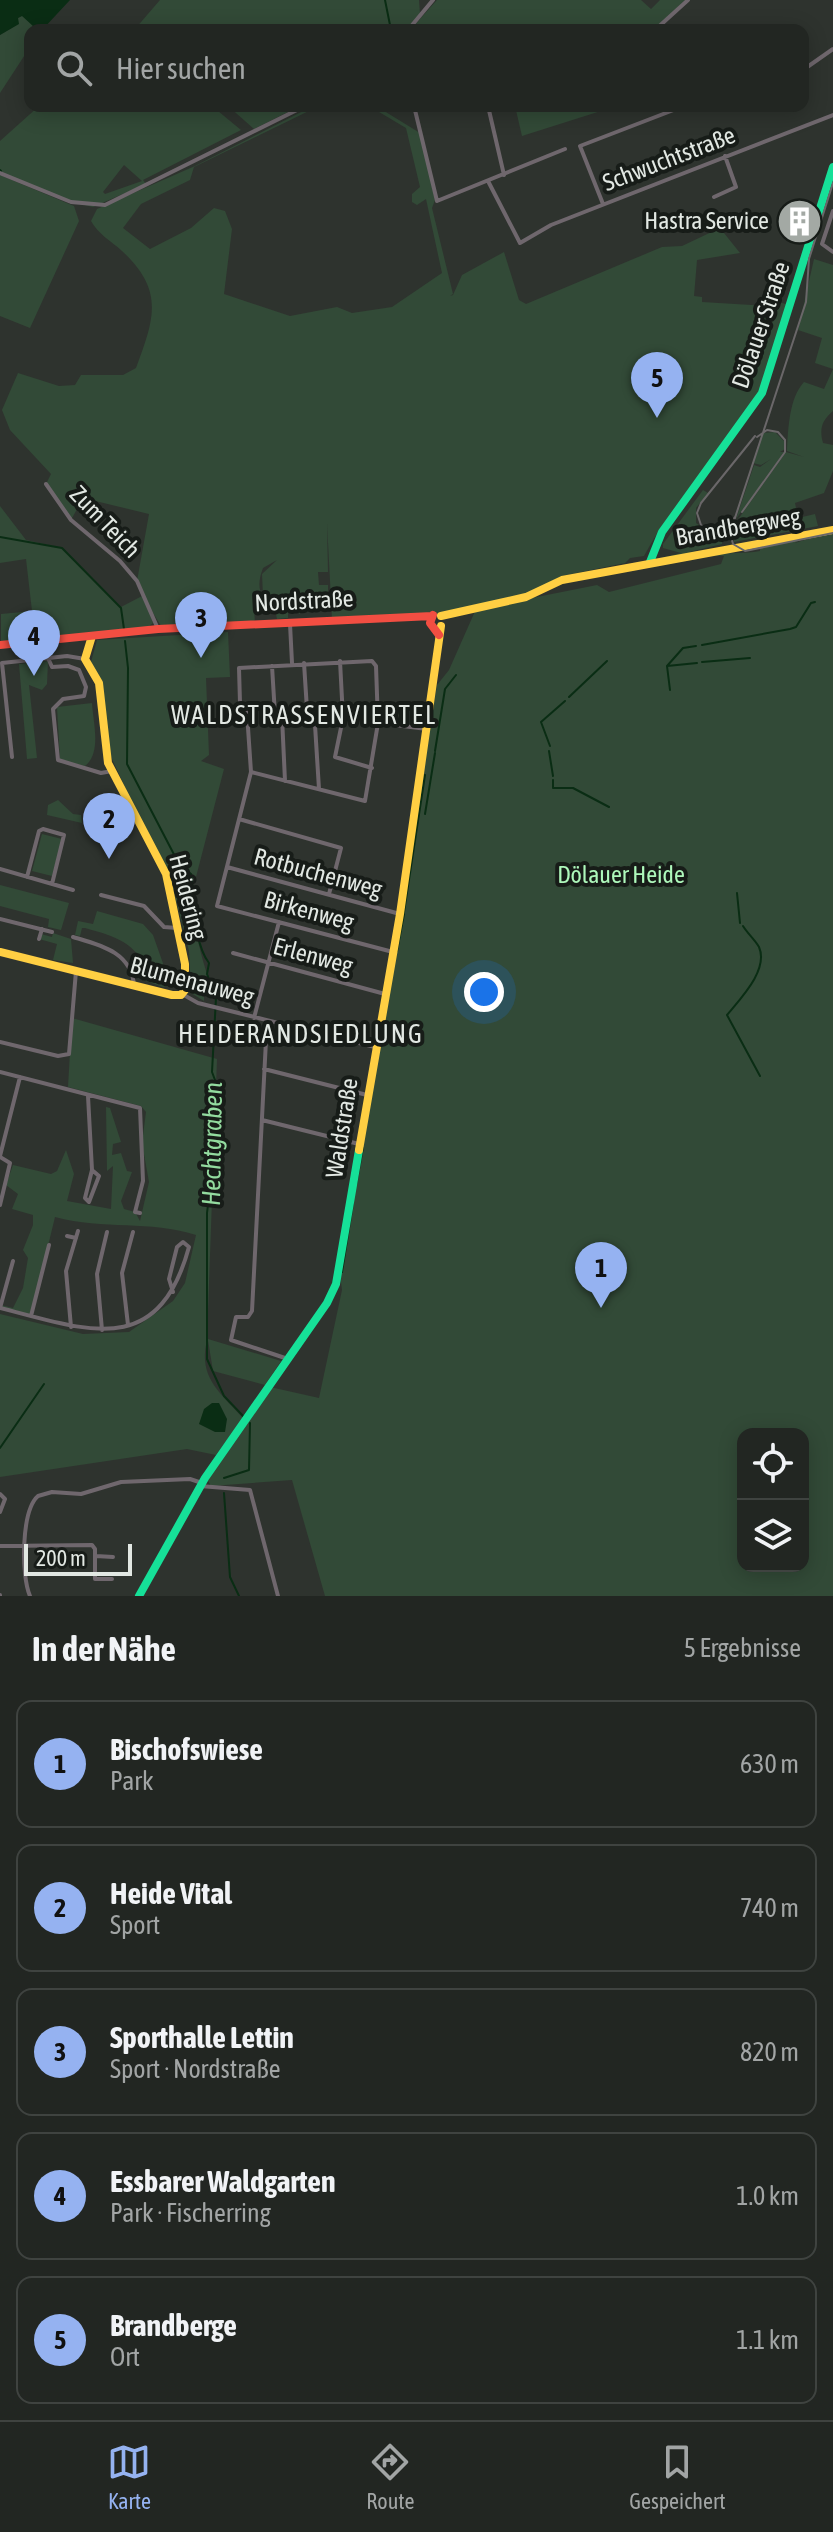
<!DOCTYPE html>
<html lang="de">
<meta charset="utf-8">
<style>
body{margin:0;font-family:"Asap Condensed",sans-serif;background:#2e322f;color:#f1f3f6}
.controls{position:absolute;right:24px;bottom:24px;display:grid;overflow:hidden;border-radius:16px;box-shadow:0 4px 20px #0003}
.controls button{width:72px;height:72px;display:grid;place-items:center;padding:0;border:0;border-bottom:2px solid #3f4340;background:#222622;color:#f1f3f6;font:40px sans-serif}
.scale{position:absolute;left:24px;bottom:20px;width:108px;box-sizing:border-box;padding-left:8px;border:4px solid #e2e8e3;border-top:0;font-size:22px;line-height:28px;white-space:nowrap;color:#e2e8e3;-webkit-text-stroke:6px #171c18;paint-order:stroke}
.you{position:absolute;left:484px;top:992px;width:28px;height:28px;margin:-20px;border:6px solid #fff;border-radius:50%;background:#1a73e8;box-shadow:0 0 0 12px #1a73e833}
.badge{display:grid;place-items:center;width:52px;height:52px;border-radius:50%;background:#95b2f1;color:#111;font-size:26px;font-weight:700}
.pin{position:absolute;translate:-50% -66px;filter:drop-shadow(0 2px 4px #0008)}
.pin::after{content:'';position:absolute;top:42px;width:28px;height:24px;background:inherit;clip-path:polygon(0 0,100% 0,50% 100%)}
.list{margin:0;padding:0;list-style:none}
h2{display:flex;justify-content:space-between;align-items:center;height:104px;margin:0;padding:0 32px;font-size:34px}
h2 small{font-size:26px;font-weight:400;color:#a2a5a5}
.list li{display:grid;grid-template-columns:52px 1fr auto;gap:24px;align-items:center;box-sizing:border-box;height:128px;margin:0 16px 16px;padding:0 16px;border:2px solid #3f4340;border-radius:16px}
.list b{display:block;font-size:30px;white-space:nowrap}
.list p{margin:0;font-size:26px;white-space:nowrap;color:#a2a5a5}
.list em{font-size:26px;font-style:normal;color:#a2a5a5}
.icon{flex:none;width:44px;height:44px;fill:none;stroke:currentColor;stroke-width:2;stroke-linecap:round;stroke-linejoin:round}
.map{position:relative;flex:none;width:833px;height:1596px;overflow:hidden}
.search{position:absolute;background:#222622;box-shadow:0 4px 20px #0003;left:24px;right:24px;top:24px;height:88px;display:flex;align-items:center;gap:20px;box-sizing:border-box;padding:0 28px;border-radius:16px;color:#a2a5a5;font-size:30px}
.sheet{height:824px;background:#222622}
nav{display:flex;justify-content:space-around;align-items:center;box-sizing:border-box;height:112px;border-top:2px solid #3f4340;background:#222622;font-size:22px;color:#a2a5a5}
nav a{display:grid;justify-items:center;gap:4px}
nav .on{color:#95b2f1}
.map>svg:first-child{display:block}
.green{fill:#324a37;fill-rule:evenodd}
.water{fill:#0a2d14}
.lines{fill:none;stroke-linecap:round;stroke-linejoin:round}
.stream{stroke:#0a2d14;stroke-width:2}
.street{stroke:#6f676d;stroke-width:4}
.fast{stroke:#16e098;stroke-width:8}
.slow{stroke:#ffcf43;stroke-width:8}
.jam{stroke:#f24e42;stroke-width:8}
.tram{stroke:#6a6769;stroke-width:2}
.labels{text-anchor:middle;stroke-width:8;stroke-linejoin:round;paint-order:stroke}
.street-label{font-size:24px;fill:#e2e8e3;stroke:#171c18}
.poi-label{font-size:24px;fill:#e2e8e3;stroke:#171c18;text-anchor:end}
.park-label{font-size:24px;fill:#aef8bb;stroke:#171c18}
.neighbourhood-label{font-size:26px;letter-spacing:2px;fill:#e2e8e3;stroke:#171c18}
.water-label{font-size:26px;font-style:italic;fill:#93db9f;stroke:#171c18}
</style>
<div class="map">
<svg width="833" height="1596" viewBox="0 0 833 1596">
<rect width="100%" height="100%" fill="#2e332e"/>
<path class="green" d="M 160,0 L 419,0 L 420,14 L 407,30 L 135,29 Z
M 437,0 L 641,0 L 651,9 L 660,0 L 685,0 L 654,30 L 410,30 Z
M 23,15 L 33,26 L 49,30 L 30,30 L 30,47 L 0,93 L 0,35 L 18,24 L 18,18 Z
M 39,106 L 212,106 L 241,130 L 143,180 L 146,184 L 93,207 L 71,202 L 0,173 L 0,141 ZM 124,165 L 142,181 L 105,194 L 103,192 Z
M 228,106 L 300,106 L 254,129 Z
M 313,106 L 319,106 L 194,167 L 190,180 L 141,204 L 123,228 L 150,249 L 191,228 L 214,208 L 225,211 L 232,229 L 224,294 L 290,316 L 337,307 L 352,313 L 392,307 L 442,273 L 426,199 L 417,205 L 412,202 L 412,194 L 420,187 L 406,128 L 369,106 L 376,106 L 420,133 L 435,200 L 432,208 L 453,294 L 450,296 L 453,295 L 462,275 L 504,252 L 519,300 L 526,304 L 662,247 L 682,246 L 720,228 L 740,253 L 697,260 L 694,296 L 702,297 L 702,302 L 768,306 L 770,300 L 786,304 C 779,333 775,368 761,394 C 729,452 675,497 644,556 L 630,558 L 625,563 L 562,576 L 529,594 L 444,614 L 332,619 L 327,523 L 328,572 L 318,572 L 319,585 L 328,585 L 328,603 L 324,603 L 323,598 L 297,600 L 294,606 L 300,608 L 300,614 L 294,609 L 288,611 L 288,618 L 277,619 L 275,609 L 263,596 L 262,574 L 277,560 L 263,568 C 256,586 259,597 274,609 L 254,609 L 255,623 L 161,626 L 147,603 L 153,623 L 147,628 L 1,642 L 1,614 L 32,611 L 26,559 L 0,563 L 0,506 L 26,540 L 62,548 L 121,607 L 144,595 L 137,581 L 149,514 L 83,498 L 71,520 L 46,484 L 51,474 L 10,430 L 2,410 L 18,373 L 59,386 L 75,385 L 81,375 L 123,375 L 136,368 C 154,319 165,291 122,251 C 111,241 98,234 91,221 L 97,209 L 195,166 Z
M 515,106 L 603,106 L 604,110 L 522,136 Z
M 0,175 L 74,206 L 79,221 L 30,328 L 0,316 Z
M 814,259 L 833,265 L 833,411 C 822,420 819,429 823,443 L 833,445 L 833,471 L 824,493 L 795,503 L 798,518 L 815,514 L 818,526 L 734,542 L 734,525 L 786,452 L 804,457 L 787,451 C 788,430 789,398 804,382 L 824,389 L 833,369 L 815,363 L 822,338 L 798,330 Z
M 775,432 L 784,441 L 785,449 L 780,452 L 784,452 L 736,519 L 754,465 L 760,467 L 771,459 L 761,465 L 753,463 L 762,433 Z
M 703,490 L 708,493 L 696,508 L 696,523 L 712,534 L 722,532 L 722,544 L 689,552 L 729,548 L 661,558 L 681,553 L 663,548 L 663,544 Z
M 833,531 L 833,1596 L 325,1596 L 292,1480 L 211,1486 L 207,1479 L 270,1387 L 319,1398 L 342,1290 L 340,1275 L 437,685 L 449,670 L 476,609 L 597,585 L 609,592 L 721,564 L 724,556 L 712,555 C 729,552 743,554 760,551 L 760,548 L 743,549 L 801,539 L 795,543 ZM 743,1434 L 803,1434 L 803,1566 L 743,1566 Z
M 228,632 L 230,677 L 206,678 L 209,755 L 201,761 L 224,769 L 196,877 L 190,872 L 190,876 L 171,886 L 106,746 L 103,687 L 91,662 L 97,640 Z
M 48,661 L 47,684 L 42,690 L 29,685 L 37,758 L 27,759 L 19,664 Z
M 92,703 C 93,722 102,753 85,766 L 60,760 L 57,707 Z
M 58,800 L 73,814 L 81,815 L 82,823 L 47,815 L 48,805 Z
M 42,834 L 62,839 L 52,876 L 32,871 Z
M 184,882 L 185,891 L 194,897 C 190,917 204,970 213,989 L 204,990 L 204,1001 L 191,993 L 189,951 L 173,888 Z
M 0,885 L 69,903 L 61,930 L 48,927 L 49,919 L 0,906 Z
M 97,911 L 143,924 L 153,935 L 171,986 L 163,987 L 143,980 L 149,975 C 136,942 117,937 85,928 L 82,928 L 80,936 L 75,935 L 78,921 L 93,924 Z
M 53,933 L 71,939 L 73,963 L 53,960 L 57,944 L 39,939 L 41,934 L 52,937 Z
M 72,1018 L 217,1059 L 207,1340 C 198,1377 219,1392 243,1418 L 216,1455 L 187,1449 L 0,1477 L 0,1314 L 83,1334 L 129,1332 L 173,1301 L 185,1283 L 196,1235 C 150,1220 104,1230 55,1217 L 31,1316 L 0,1308 L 1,1305 L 13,1308 L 23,1288 L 28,1258 L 23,1250 L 33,1225 L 33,1215 L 12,1209 L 18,1194 L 6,1185 L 13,1165 L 51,1174 L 57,1171 L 66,1150 L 74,1174 L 67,1201 L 111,1209 L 113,1166 L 107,1171 L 106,1107 L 110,1108 L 121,1142 L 113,1144 L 112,1155 L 121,1153 L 127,1171 L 132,1172 L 121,1201 L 124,1209 L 135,1212 L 140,1221 L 149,1182 L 142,1143 L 146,1112 L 141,1106 L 68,1087 Z
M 208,1340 L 208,1339 L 281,1361 L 265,1385 L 213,1371 Z"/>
<path class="water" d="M 0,0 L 70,0 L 43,29 L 33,26 L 22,16 L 18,18 L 19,24 L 0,35 Z
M 212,1403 L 219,1403 L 227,1419 L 225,1432 L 215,1432 L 199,1424 L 204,1409 Z"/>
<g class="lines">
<path class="stream" d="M 385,0 L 391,30
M 0,170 L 1,171
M 0,537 L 62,548 L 121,608 L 124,629
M 125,641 L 128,668 L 127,764 L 180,866 L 191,874 C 195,899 193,943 209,963 L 207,974 L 216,998 L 212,1072 L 215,1080 L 210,1147 L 214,1155 L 207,1213 L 207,1359 L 224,1396 L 244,1417
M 702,645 L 790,629 L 796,627 L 811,603 L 815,602
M 702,662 L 750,658
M 667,666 L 697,663
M 670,690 L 667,666 L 683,648 L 696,646
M 569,697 L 607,661
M 550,746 L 541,722 L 565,701
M 435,751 L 445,689 L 456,675
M 549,751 L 553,776
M 553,780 L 553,788 L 573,788 L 609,807
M 425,814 L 435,753
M 737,893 L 740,923
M 404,912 L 425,775
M 743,926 C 748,934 755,940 759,947 C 769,970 740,999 727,1015 L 760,1076
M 397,951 L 404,914
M 356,1185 L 363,1148
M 342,1272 L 353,1203
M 0,1448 L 44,1384
M 224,1478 L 249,1470 L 250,1423
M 224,1493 L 230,1577 L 239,1596"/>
<path class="street" d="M 408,30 L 433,0
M 655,30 L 688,0
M 803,70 L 833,49
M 414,106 L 437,201 L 565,149
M 488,106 L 504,175
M 0,173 L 71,202 L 105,205 L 305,106
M 488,181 L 520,243 L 551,225 L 833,115
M 714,197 L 736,187 L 725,156
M 603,204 L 580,146 L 684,106
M 833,211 L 822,244 L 833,252
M 46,484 L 71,520 L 120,561 L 137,581 L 158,629
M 290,624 L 292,663
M 48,658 L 52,667 L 68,666 L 79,670 L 86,687 L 84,696 L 63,699 L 53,709 L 58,760 L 101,773 L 112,771
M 340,661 L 343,718 L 335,757 L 372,768
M 2,663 L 12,757
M 2,663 L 67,656 L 85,659
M 304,663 L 308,725 L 315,725 L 319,789
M 272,666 L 275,715 L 282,717 L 285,781
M 378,723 L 427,729
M 251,772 L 365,801 L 378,723 L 376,666 L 372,661 L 239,668 L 240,703 L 247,713 L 251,772 L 217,906 L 393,952
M 239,819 L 341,848 L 329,894
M 227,867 L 400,914
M 0,869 L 73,890
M 27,877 L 39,831 L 43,829 L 64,835 L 52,884
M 101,895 L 144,906 L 164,927 L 177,928
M 0,919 L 52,932
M 73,937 C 100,945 132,952 134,986
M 39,939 L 42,929
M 233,953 L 385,994
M 182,994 L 198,1003 L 375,1047
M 254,1018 L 279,922
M 267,1021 L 252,1311 L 248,1317 L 236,1317 L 231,1340 L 288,1359
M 0,1042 L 58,1056 L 69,1054 L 76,971
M 264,1069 L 367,1095
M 0,1072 L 140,1108 L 143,1181 L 135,1212 L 140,1213
M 88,1096 L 92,1170 L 85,1198 L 89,1202 L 99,1176 L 92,1170
M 262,1120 L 359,1144
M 0,1156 L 20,1077
M 0,1157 L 10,1163 L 0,1205
M 67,1236 L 76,1238
M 173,1292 L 169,1279 L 177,1247
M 0,1308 C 87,1330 158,1360 189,1247 L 183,1242 L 177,1247
M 0,1308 L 13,1261
M 31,1316 L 49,1245
M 128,1325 L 122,1273 L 133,1232
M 71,1327 L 66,1271 L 78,1231
M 102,1330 L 97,1274 L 107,1232
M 200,1486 L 250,1490 L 278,1596
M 0,1494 L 5,1499 L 0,1512
M 0,1546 L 92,1545 L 95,1549 L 95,1579 L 112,1579
M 96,1556 L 113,1557
M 0,1595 L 0,1596
M 30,1596 C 21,1576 21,1511 38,1496 L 52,1492 L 81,1494 L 121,1482 L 190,1479 L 202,1483"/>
<path class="fast" d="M 650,562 L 662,532 L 762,393 L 833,167
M 139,1596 L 205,1478 L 327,1303 L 336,1284 L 359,1150"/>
<path class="slow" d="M 441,616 L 526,597 L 562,580 L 833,530
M 0,952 L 172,995 L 181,995 L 185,990 L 185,964 L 166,874 L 108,763 L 99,683 L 85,659 L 92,636
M 359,1150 L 400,914 L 441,626"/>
<path class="jam" d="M 433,615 L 430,623 L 439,635
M 0,645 L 158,629 L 432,616"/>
<path class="tram" d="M 833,183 L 809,259 L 806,302 L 730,533 L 733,544 L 745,551 L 833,533
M 742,512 L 785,452 L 785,440 L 778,432 L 767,430 L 757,437
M 735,517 C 727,531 714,534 701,525 L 697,513 L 701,503 L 755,436"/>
</g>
<defs>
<symbol id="building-disc" viewBox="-11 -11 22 22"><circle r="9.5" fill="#a3a9a4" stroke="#171c18"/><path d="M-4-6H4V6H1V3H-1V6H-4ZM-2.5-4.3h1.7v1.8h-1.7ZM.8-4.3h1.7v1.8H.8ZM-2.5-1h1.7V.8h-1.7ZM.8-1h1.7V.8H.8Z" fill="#fff"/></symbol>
</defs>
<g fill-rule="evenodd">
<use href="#building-disc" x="774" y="196" width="51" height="51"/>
</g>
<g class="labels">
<g class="street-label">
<text transform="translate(669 159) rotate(-21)" y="8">Schwuchtstraße</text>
<text transform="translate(761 325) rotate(-71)" y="8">Dölauer Straße</text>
<text transform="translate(105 522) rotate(46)" y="8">Zum Teich</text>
<text transform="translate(738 527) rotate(-10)" y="8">Brandbergweg</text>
<text transform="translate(304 601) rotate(-3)" y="8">Nordstraße</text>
<text transform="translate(318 873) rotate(15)" y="8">Rotbuchenweg</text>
<text transform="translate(188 897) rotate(75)" y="8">Heidering</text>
<text transform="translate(309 911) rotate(15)" y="8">Birkenweg</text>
<text transform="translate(313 956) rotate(15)" y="8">Erlenweg</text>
<text transform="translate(192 981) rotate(15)" y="8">Blumenauweg</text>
<text transform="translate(342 1128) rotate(-81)" y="8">Waldstraße</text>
</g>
<g class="poi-label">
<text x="769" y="229">Hastra Service</text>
</g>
<g class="park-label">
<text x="621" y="883">Dölauer Heide</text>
</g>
<g class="neighbourhood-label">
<text x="304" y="724">WALDSTRASSENVIERTEL</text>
<text x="301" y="1043">HEIDERANDSIEDLUNG</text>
</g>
<g class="water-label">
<text transform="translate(212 1144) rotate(-89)" y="9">Hechtgraben</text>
</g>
</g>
</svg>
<div class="controls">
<button><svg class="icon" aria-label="locate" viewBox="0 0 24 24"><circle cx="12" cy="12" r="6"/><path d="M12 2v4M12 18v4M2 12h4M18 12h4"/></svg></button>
<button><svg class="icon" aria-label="layers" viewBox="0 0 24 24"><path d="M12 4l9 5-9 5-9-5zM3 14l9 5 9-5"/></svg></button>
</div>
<div class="scale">200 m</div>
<div class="you"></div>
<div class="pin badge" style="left:601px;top:1308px">1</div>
<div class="pin badge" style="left:109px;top:859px">2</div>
<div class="pin badge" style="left:201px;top:658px">3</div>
<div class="pin badge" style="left:34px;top:676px">4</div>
<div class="pin badge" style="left:657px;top:418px">5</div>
<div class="search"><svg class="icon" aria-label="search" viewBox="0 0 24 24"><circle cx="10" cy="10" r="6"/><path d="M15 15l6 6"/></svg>Hier suchen</div>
</div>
<section class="sheet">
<h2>In der Nähe<small>5 Ergebnisse</small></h2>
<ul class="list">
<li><span class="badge">1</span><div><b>Bischofswiese</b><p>Park</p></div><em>630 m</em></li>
<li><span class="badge">2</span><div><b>Heide Vital</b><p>Sport</p></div><em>740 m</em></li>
<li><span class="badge">3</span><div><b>Sporthalle Lettin</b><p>Sport · Nordstraße</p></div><em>820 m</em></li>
<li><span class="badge">4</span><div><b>Essbarer Waldgarten</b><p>Park · Fischerring</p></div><em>1.0 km</em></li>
<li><span class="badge">5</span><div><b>Brandberge</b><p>Ort</p></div><em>1.1 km</em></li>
</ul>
</section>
<nav>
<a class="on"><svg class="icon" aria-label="map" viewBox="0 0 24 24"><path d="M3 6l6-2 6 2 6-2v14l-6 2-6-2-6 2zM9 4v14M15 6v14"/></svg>Karte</a>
<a><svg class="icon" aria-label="directions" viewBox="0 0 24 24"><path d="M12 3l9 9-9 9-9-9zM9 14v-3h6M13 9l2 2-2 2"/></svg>Route</a>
<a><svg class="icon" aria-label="saved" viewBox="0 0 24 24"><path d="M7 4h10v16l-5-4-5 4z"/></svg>Gespeichert</a>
</nav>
